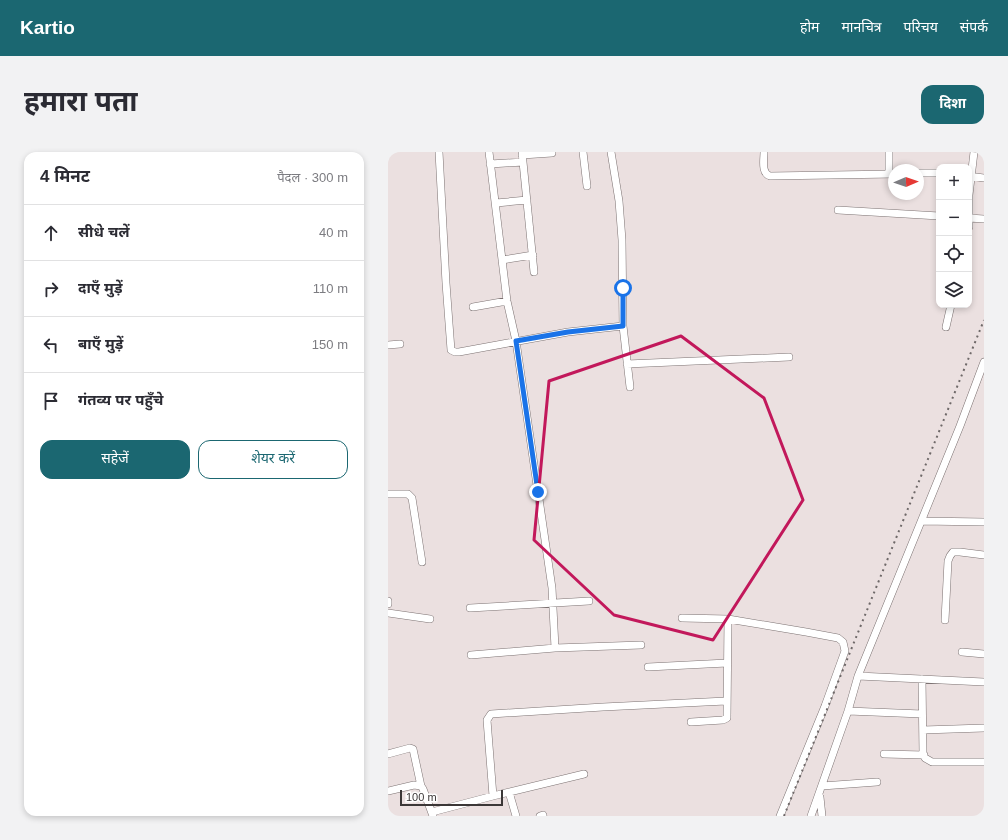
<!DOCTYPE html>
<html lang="hi">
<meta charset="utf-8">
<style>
body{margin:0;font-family:Helvetica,"Noto Sans Devanagari",sans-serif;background:#f2f2f3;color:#2b2b33}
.controls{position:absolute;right:12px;top:12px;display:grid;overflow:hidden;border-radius:8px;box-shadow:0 2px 6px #0003}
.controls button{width:36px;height:36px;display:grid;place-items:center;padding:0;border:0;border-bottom:1px solid #e1e1e2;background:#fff;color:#2b2b33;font:20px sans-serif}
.compass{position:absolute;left:500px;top:12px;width:36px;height:36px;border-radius:50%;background:#fff;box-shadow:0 2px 6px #0003;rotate:88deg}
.scale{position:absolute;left:12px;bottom:10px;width:103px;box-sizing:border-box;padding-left:4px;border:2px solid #3b3737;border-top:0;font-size:11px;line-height:14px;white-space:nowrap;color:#3b3737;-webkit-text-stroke:3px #fff;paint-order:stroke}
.stop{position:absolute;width:12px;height:12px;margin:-9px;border:3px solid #1a73e8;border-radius:50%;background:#fff}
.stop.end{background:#1a73e8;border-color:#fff;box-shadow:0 1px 4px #0008}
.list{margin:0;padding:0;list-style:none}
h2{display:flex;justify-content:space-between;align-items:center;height:52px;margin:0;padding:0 16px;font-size:17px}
h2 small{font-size:13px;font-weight:400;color:#7c7c81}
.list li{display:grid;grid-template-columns:26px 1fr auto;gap:12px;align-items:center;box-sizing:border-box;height:56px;padding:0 16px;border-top:1px solid #e1e1e2}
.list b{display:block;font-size:15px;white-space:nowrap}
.list em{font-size:13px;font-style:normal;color:#7c7c81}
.actions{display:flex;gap:8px;padding:12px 16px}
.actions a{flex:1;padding:9px 0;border:1px solid #1b6771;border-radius:12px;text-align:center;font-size:14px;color:#1b6771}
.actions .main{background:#1b6771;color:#fff}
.icon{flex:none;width:22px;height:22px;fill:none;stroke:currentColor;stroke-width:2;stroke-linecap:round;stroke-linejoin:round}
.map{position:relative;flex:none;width:596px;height:664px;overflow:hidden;border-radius:12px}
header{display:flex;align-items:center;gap:24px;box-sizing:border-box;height:56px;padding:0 20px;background:#1b6771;color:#fff}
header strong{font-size:19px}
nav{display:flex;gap:22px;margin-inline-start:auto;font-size:14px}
.intro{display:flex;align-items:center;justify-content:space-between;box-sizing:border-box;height:96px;padding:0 24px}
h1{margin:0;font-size:28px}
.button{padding:10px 18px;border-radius:12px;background:#1b6771;color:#fff;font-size:14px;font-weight:700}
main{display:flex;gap:24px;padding:0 24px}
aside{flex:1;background:#fff;border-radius:12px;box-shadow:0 2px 6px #0003}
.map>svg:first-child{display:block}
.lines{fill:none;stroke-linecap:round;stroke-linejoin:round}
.minor-casing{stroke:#7c7272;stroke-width:8}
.minor{stroke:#fff;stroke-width:7}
.rail{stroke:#6e6868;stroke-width:2;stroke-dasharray:2 4;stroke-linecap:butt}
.route{stroke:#1a73e8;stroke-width:5}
.marked{fill:none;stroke:#c2185b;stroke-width:3;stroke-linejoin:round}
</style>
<header>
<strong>Kartio</strong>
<nav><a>होम</a><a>मानचित्र</a><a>परिचय</a><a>संपर्क</a></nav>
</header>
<div class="intro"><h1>हमारा पता</h1><a class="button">दिशा</a></div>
<main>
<aside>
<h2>4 मिनट<small>पैदल · 300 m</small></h2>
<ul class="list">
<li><svg class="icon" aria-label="ahead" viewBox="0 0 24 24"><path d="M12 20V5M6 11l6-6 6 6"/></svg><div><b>सीधे चलें</b></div><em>40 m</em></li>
<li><svg class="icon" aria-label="right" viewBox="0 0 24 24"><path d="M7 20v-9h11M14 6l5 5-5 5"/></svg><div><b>दाएँ मुड़ें</b></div><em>110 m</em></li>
<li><svg class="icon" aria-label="left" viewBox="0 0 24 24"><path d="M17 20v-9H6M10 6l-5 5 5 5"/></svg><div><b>बाएँ मुड़ें</b></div><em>150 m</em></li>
<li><svg class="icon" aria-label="arrive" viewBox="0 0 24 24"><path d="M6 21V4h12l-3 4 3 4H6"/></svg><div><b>गंतव्य पर पहुँचे</b></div></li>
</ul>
<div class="actions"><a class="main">सहेजें</a><a>शेयर करें</a></div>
</aside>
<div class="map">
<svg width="596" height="664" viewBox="0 0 596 664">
<rect width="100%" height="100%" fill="#ebe0e0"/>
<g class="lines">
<defs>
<path id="minor" d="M 51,0 L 58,131 L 63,198 L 67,200 L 71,200 L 180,180 L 235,174
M 101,0 L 119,149 L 128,189 L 164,436 L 167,496
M 134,0 L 146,120
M 195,0 L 199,34
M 223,0 L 231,49 L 234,88 L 235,174 L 242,235
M 376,0 C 376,8 373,21 382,24 L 506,22
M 501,0 L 501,22
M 134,3 L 164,1
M 102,12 L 135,10
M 530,21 L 551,21
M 581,24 L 596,26
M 108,51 L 139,48
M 450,58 L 551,64
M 581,66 L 596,67
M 581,75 L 581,43 L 586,0
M 114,108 L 145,103
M 85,155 L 119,149
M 558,175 L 563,153
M 0,193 L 12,192
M 239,212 L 401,205
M 0,342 L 20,342 L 24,346 L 34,410
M 534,369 L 596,370
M 0,449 L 0,452
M 82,456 L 201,449
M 0,461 L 42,467
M 294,466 L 340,467 L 418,480 L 450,486 L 455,490 L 457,499 L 437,554 L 392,664
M 557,468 L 560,409 L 562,404 L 565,400 L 572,400 L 596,403
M 574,500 L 596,502
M 83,503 L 167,496 L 253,493
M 260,515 L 339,511
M 470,524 L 596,530
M 534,527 L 535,602 L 537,606 L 544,610 L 596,610
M 460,559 L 534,562
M 303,570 L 335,568 L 339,566 L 340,467
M 535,578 L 596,576
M 0,602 L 22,596 L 25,597 L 33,634
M 496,602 L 536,603
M 434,634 L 489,630
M 0,639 L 26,633 L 33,634 L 35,637 L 45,664
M 121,640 L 128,664
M 105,644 L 99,568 L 103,562 L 215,555 L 338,549
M 432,645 L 434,664
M 44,660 L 105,644 L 196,622
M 152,664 L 155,663
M 423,664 L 460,559 L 470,524 L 572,274 L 596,210"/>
</defs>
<use href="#minor" class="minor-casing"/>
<use href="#minor" class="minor"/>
<path class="rail" d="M 396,664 L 596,168"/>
</g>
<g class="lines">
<path class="route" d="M 150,340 L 128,189 L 180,180 L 235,174 L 235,136"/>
</g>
<path class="marked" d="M 293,184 L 376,246 L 415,348 L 325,488 L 226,463 L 146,388 L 161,229 Z"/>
</svg>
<div class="controls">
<button>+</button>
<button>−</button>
<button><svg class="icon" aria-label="locate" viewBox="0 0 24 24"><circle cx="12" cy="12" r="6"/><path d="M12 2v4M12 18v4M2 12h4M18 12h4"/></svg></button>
<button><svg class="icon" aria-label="layers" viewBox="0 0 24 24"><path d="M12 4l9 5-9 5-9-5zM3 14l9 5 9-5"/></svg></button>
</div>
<svg class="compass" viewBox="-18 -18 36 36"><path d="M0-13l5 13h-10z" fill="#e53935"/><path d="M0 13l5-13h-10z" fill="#7c7c81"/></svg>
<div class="scale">100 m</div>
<div class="stop" style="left:235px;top:136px"></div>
<div class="stop end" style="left:150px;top:340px"></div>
</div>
</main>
